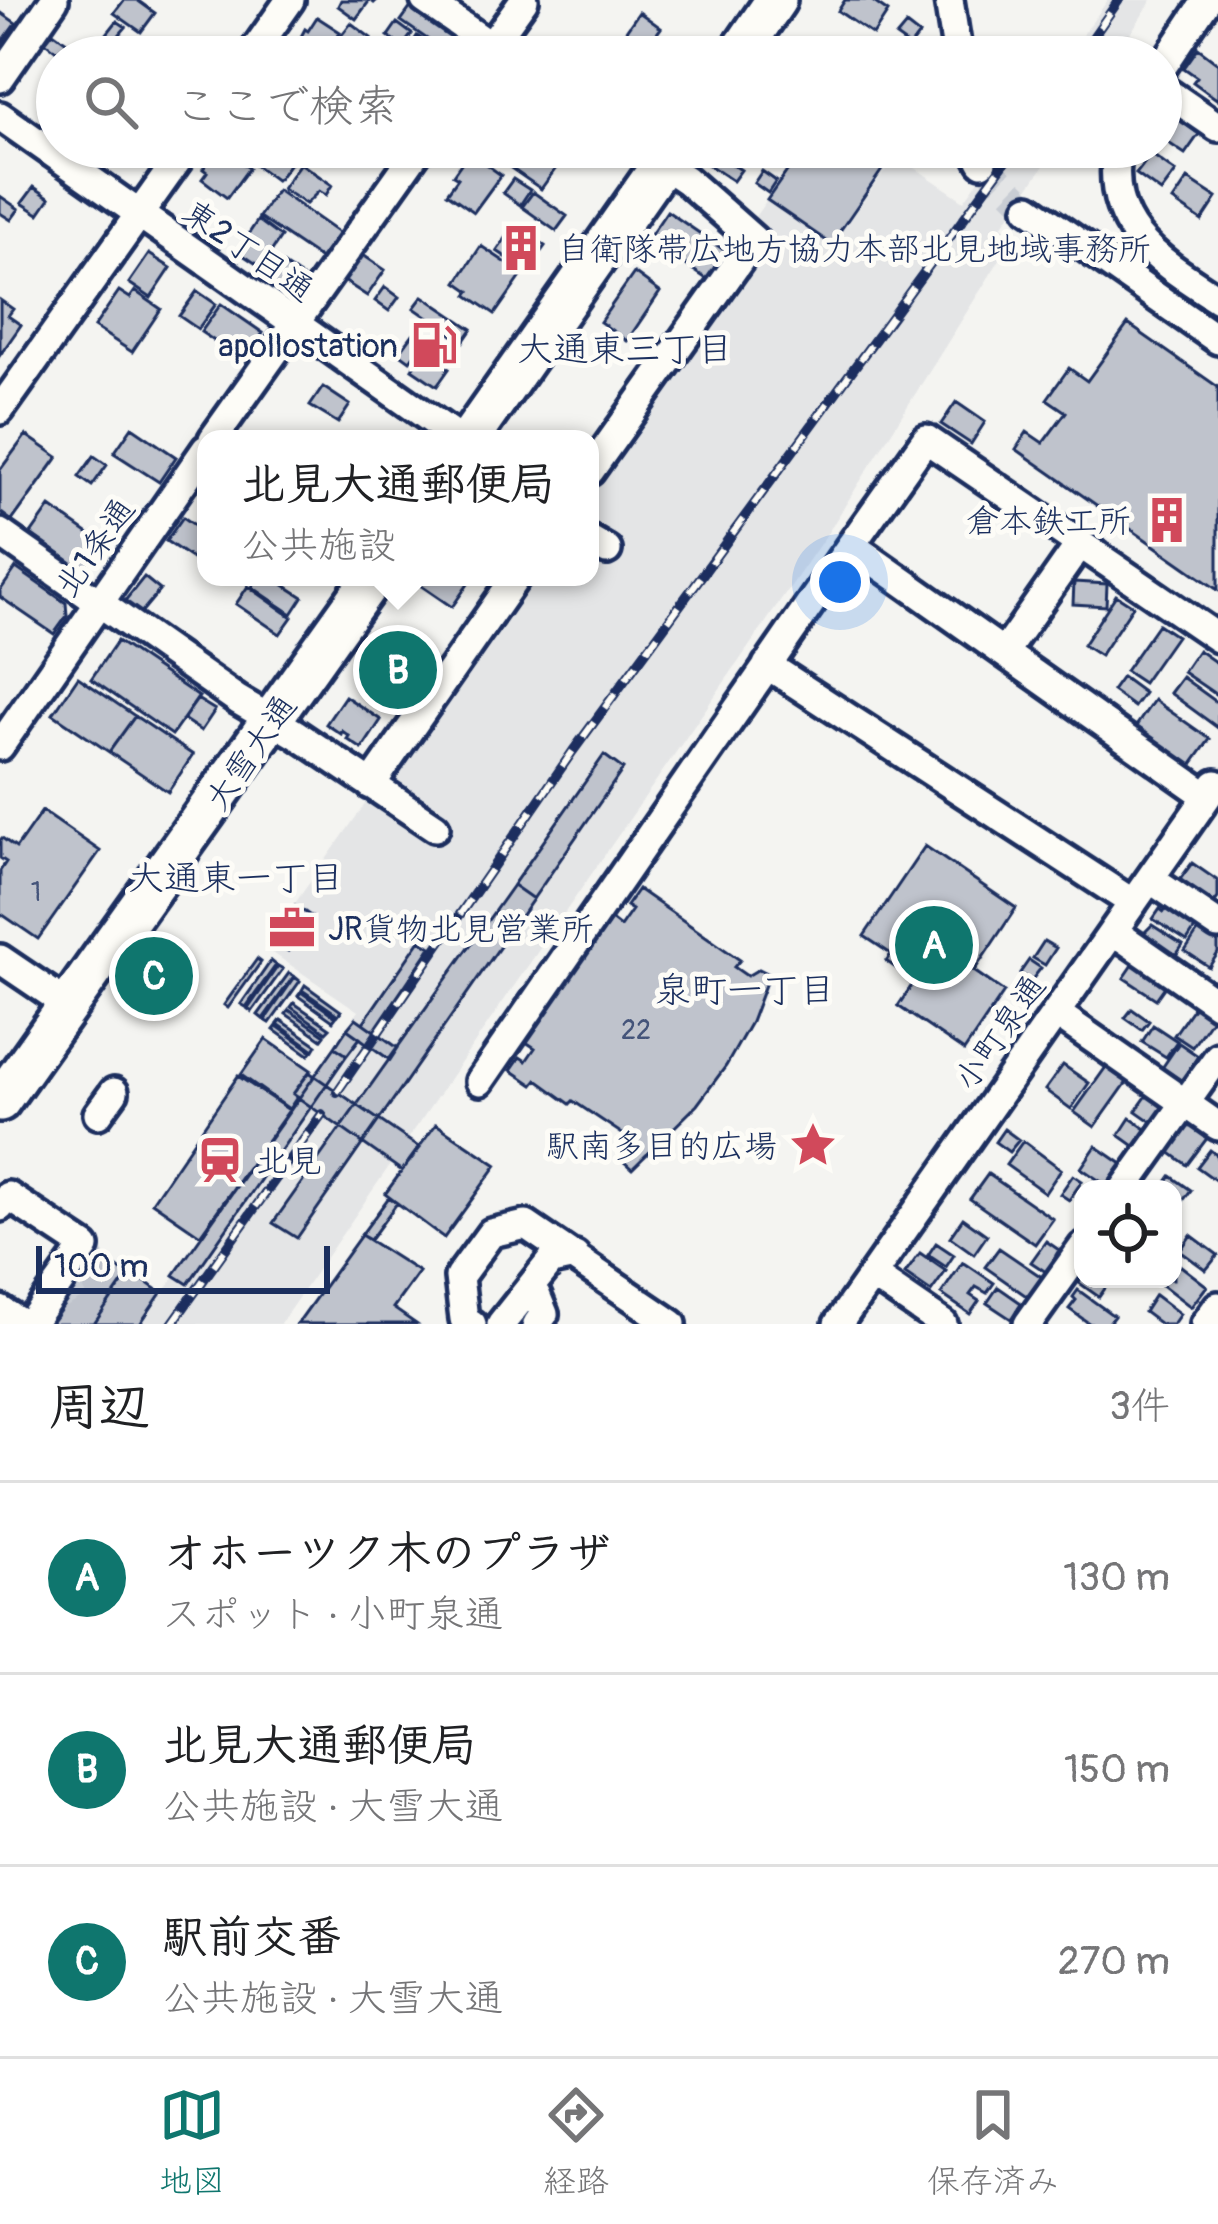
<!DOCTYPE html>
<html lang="ja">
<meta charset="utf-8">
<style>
body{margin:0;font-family:Pangolin,"Klee One",sans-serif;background:#f6f6f6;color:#202124}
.controls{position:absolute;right:36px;bottom:36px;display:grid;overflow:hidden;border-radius:24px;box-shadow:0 3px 9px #0004}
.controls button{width:108px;height:108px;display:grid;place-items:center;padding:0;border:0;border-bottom:3px solid #e0e0e0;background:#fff;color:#202124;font:60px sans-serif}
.scale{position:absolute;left:36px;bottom:30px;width:294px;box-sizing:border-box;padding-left:12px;border:6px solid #1b2f5e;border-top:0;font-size:33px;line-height:42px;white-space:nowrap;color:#1b2f5e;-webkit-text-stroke:9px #fdfcf7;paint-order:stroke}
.you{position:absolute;left:840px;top:582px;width:42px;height:42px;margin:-30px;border:9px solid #fff;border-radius:50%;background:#1a73e8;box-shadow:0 0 0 18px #1a73e833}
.badge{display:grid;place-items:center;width:78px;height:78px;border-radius:50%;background:#0f766e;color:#fff;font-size:39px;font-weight:700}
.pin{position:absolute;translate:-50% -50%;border:6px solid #fff;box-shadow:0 3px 12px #0006}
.popup{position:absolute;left:197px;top:430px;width:402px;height:156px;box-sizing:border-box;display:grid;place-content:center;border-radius:24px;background:#fff;filter:drop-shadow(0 3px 9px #0005);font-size:39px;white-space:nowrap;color:#757577}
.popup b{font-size:45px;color:#202124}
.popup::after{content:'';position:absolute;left:50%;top:100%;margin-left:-24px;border:24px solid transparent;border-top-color:#fff}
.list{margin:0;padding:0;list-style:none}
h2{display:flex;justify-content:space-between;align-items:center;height:156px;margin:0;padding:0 48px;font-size:51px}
h2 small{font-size:39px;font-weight:400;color:#757577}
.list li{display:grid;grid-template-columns:78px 1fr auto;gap:36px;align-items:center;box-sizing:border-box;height:192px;padding:0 48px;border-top:3px solid #e0e0e0}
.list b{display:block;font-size:45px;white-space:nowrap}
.list p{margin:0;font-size:39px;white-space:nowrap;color:#757577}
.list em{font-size:39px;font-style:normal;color:#757577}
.icon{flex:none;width:66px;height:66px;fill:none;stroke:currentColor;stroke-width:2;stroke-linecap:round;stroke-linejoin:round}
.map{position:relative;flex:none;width:1218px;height:1324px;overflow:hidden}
.search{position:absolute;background:#fff;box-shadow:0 3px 9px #0004;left:36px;right:36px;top:36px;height:132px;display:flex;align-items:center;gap:30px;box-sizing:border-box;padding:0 42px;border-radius:66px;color:#757577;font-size:45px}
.sheet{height:732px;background:#fff}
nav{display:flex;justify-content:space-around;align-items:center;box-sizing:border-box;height:168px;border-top:3px solid #e0e0e0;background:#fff;font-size:33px;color:#757577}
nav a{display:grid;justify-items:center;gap:6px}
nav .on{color:#0f766e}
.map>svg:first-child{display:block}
.built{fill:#e4e5e6}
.building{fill:#bfc3cc;stroke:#1b2f5e;stroke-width:3}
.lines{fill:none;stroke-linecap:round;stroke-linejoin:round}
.minor-tunnel{stroke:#c9cdd4;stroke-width:27;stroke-dasharray:27 14;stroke-linecap:butt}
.minor-casing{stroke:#1b2f5e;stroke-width:36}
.highway-casing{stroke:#1b2f5e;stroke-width:48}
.minor{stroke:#fdfcf7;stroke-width:27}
.highway{stroke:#fdfcf7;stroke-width:39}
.rail-casing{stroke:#1b2f5e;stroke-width:10}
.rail{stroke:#fdfcf7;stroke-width:6;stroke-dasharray:18;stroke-linecap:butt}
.labels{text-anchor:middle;stroke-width:10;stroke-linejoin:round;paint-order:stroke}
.number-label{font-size:27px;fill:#44547a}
.poi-label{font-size:33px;fill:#1b2f5e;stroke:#fdfcf7;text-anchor:start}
.street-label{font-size:33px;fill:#1b2f5e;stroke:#fdfcf7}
.neighbourhood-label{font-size:36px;fill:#1b2f5e;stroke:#fdfcf7}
</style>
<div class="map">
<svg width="1218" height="1324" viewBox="0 0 1218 1324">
<rect width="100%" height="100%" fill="#f4f4f1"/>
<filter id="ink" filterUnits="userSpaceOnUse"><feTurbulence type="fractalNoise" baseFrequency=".00833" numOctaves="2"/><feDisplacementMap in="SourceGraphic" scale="24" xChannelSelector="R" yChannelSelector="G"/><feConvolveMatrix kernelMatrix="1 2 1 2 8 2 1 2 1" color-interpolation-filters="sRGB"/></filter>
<g filter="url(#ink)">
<path class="built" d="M 1108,0 L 1152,0 L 1115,57 L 1067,57 Z
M 1003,147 L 1057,147 L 1002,226 L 1014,237 L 829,531 L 280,1324 L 142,1324 L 358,1011 L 264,947 L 368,800 L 372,756 L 503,577 L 590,577 L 590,454 L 766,201 L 831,246 L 896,155 L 964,201 Z"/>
<path class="building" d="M 124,0 L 137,0 L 155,13 L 141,32 L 114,13 Z
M 341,0 L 377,0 L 374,3 L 370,0 L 356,19 L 338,6 Z
M 845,0 L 871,0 L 888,12 L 873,35 L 838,11 Z
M 411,7 L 470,49 L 464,57 L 453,57 L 401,21 Z
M 0,12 L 16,23 L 3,41 L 0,39 Z
M 639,12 L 661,28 L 640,57 L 633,57 L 616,45 Z
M 317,17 L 340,32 L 323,57 L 305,57 L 294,50 L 305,29 L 308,31 Z
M 117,21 L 126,27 L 120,34 L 134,44 L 125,57 L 115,57 L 98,45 Z
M 351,23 L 371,38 L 361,52 L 340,37 Z
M 397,23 L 412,34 L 402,47 L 388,36 Z
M 906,25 L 919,35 L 910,47 L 896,37 Z
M 53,32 L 71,45 L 63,56 L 45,42 Z
M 417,36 L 447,57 L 418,57 L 408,50 Z
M 1198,48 L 1218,63 L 1218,100 L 1193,82 L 1197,77 L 1184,68 Z
M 1169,112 L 1199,134 L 1185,154 L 1161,138 L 1161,123 Z
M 219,147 L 249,168 L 227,198 L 202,179 L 207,172 L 203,169 Z
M 255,147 L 285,147 L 296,155 L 277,181 L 247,159 Z
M 482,147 L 511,147 L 499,164 L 480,150 Z
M 518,147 L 528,151 L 531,147 L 556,147 L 566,154 L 541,189 L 505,164 Z
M 728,147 L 756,147 L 745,162 L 727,149 Z
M 804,147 L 883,147 L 893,154 L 831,244 L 767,200 Z
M 469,152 L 501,175 L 474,212 L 447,193 L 458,178 L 453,175 Z
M 714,152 L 741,170 L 733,181 L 706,163 Z
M 1151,154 L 1176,172 L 1161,192 L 1136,174 Z
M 300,163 L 332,185 L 326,195 L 319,191 L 306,204 L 282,189 Z
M 762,171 L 776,181 L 768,193 L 754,183 Z
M 513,179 L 530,190 L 520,205 L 503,193 Z
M 1188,179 L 1217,198 L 1202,221 L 1173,201 Z
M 34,187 L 50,198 L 39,214 L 22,203 Z
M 277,190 L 340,234 L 322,260 L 259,217 Z
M 533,192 L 567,216 L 556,231 L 522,207 Z
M 0,196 L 19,209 L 11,220 L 0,213 Z
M 667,211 L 727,252 L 708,280 L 648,239 Z
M 258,220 L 281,237 L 261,267 L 237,251 Z
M 515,225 L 545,246 L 527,271 L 497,251 Z
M 481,246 L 523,274 L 495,314 L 467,295 L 470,291 L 457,282 Z
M 360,253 L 385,270 L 367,296 L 341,279 Z
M 149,254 L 171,268 L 151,298 L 129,283 Z
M 271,256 L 307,281 L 295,299 L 262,277 L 266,272 L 262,269 Z
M 634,273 L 660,292 L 627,341 L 600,322 Z
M 385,287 L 399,297 L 389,311 L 375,301 Z
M 119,291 L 130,298 L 135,291 L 161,309 L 132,352 L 94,327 Z
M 197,291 L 216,304 L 198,329 L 179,316 Z
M 423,296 L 472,329 L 463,342 L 414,308 Z
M 0,300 L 13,309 L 8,316 L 21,325 L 0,355 Z
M 221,304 L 263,333 L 244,361 L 201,332 Z
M 1128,324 L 1218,387 L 1218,590 L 1016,449 L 1027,432 L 1043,443 L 1066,412 L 1047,399 L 1069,368 L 1087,381 Z
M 413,334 L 424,341 L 410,361 L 399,353 Z
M 423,352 L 449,369 L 437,386 L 412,369 Z
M 323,387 L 350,405 L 338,423 L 310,406 Z
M 956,402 L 985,422 L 971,444 L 941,424 Z
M 132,427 L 176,457 L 159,482 L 114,453 Z
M 26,435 L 58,457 L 12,521 L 0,512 L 0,470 Z
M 94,456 L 107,465 L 92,486 L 79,477 Z
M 50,507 L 103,544 L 83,571 L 31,534 Z
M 183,517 L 206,533 L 206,556 L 200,564 L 166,541 Z
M 16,568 L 66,603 L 67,616 L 54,634 L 0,597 L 0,591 Z
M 144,577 L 160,590 L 140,614 L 124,602 Z
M 259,577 L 275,579 L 303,597 L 292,614 L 252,587 Z
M 422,577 L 473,577 L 452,607 L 417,583 Z
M 1074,582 L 1107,584 L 1106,606 L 1073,604 Z
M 248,586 L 292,617 L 280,634 L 236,604 Z
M 1116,595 L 1133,606 L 1100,656 L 1083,645 Z
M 1158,624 L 1176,636 L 1143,683 L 1125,671 Z
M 117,641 L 199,697 L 172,735 L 91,679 Z
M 386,646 L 425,674 L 410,695 L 371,667 Z
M 1198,650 L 1218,664 L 1218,696 L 1183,672 Z
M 78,677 L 135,716 L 109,752 L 53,714 Z
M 1122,677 L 1144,693 L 1134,707 L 1112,691 Z
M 1182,677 L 1218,703 L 1218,728 L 1170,693 Z
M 345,696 L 381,720 L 362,749 L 347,739 L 349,736 L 342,731 L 341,734 L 326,724 Z
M 197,699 L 215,710 L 201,731 L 183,719 Z
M 1154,700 L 1210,739 L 1190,767 L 1134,729 Z
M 135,716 L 193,755 L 168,792 L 109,752 Z
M 604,755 L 623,769 L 533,899 L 513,885 Z
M 42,811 L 100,851 L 38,939 L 0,913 L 0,871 L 6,862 L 0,858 L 0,840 L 2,838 L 16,848 Z
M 925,846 L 1016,908 L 974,971 L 1004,992 L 964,1051 L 898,1006 L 920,973 L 906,963 L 900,971 L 886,961 L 891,954 L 864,936 Z
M 1192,863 L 1218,881 L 1218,898 L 1212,906 L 1178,882 Z
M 513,885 L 533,899 L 297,1238 L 273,1223 Z
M 638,889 L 740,960 L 734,967 L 747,976 L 759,969 L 769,974 L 751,1022 L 726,1066 L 697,1105 L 632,1169 L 622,1160 L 630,1139 L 573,1101 L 570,1104 L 537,1080 L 533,1085 L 511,1070 L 520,1057 L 526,1061 L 535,1048 L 520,1038 L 606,916 L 620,927 L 632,910 L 626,906 Z
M 1171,901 L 1200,921 L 1187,941 L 1153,919 L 1160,909 L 1164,912 Z
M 295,905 L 312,917 L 288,951 L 271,940 Z
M 1152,925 L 1183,945 L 1172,961 L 1138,939 Z
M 1201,927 L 1218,939 L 1218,953 L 1209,967 L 1185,951 Z
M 420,940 L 431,947 L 374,1031 L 363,1023 Z
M 1044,941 L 1056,948 L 1045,965 L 1033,958 Z
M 257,959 L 261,962 L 228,1008 L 224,1005 Z
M 1029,960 L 1041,968 L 1031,981 L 1020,973 Z
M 146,961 L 170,979 L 162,991 L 137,973 Z
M 271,961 L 276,965 L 246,1007 L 241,1004 Z
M 1135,962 L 1168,982 L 1156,999 L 1124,978 Z
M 278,966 L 283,969 L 252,1012 L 248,1009 Z
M 289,973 L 294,976 L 263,1019 L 258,1015 Z
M 295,977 L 300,981 L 270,1023 L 265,1020 Z
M 305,985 L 341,1011 L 338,1015 L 302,990 Z
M 301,992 L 336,1017 L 333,1021 L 298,996 Z
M 294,1003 L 330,1028 L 326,1032 L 291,1007 Z
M 1195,1005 L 1213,1017 L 1192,1047 L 1174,1035 Z
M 1132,1009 L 1149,1021 L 1142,1030 L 1125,1018 Z
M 289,1010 L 325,1035 L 322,1039 L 286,1014 Z
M 356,1018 L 398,1048 L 390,1060 L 347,1029 Z
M 281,1020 L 317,1045 L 314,1050 L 278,1024 Z
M 1153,1025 L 1177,1041 L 1166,1057 L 1142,1042 Z
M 277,1026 L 312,1051 L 309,1055 L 274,1030 Z
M 347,1029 L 360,1038 L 347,1055 L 335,1047 Z
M 266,1039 L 311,1070 L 293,1094 L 297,1097 L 289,1109 L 241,1075 Z
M 1179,1043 L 1198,1056 L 1182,1081 L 1162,1068 Z
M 335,1047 L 347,1055 L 188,1284 L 174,1275 Z
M 1063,1065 L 1089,1083 L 1071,1109 L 1045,1090 Z
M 1106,1067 L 1127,1082 L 1095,1127 L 1074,1112 Z
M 309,1072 L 420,1148 L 402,1171 L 293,1094 Z
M 238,1076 L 289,1110 L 200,1235 L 152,1202 Z
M 1148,1094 L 1168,1108 L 1156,1125 L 1136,1111 Z
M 1130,1118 L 1149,1131 L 1137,1148 L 1119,1135 Z
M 1189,1123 L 1208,1137 L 1187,1165 L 1169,1152 Z
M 436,1124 L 497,1165 L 444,1238 L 385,1194 Z
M 1004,1129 L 1019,1140 L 1009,1152 L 995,1142 Z
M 1023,1141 L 1061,1169 L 1045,1193 L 1006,1165 Z
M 1096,1146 L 1122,1164 L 1107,1186 L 1081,1168 Z
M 1210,1150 L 1218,1156 L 1218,1182 L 1197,1167 Z
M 988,1174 L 1053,1219 L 1035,1244 L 970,1199 Z
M 1073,1175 L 1082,1181 L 1069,1200 L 1060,1194 Z
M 1171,1176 L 1191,1190 L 1174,1213 L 1173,1189 L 1162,1189 Z
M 389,1197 L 397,1203 L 370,1240 L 361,1235 Z
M 963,1218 L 987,1235 L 974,1254 L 950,1237 Z
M 361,1235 L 419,1272 L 393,1308 L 416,1324 L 297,1324 Z
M 1191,1235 L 1218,1255 L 1206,1270 L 1180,1251 Z
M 1046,1241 L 1059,1250 L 1056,1255 L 1060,1258 L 1049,1274 L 1031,1262 Z
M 936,1243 L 954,1255 L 946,1267 L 928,1255 Z
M 85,1247 L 128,1275 L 94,1324 L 30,1324 Z
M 999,1248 L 1049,1282 L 1035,1302 L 985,1267 Z
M 920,1253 L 946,1271 L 931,1292 L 905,1274 Z
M 963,1262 L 994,1283 L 987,1293 L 976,1287 L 970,1295 L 979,1301 L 970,1314 L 941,1294 Z
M 1177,1263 L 1207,1286 L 1191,1307 L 1161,1284 L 1165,1279 L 1173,1279 L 1173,1268 Z
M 1083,1269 L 1083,1279 L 1111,1280 L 1099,1297 L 1075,1280 Z
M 131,1271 L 161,1293 L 140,1324 L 94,1324 Z
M 998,1287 L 1021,1303 L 1011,1319 L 987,1303 Z
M 1078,1290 L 1114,1316 L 1108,1324 L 1090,1324 L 1069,1309 L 1076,1300 L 1073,1297 Z
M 1155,1295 L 1180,1314 L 1173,1324 L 1160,1324 L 1144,1312 Z"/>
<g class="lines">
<path class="minor-tunnel" d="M 982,162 L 1029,208
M 85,1247 L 99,1272
M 62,1279 L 75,1302"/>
<defs>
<path id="minor" d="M 425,0 L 507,57
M 949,0 L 958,57
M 250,57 L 290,0
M 483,57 L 524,0
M 1161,69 L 1207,0
M 0,78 L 54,0
M 1161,88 L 1218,127
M 0,116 L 459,439
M 974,147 L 982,162
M 1118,147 C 1103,228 1158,260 1218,299
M 1029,208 L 1218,340
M 0,410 L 187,147
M 213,439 L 420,147
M 590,471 L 754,240 L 686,180 L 637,147
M 0,533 L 238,700 L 296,734 L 435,827
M 590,540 L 607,550
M 1005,651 L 1080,544
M 767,665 L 1133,903
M 0,746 L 206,449
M 371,785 L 516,577
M 1207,796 L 851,545 L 926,439 L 1218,638
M 1150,879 L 1218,925
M 1113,931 L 1218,1004
M 0,959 L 68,1005
M 1056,1013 L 1218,1126
M 480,1081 L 851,545
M 98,1114 L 114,1092
M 1124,1189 L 1218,1057
M 0,1207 L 8,1196 L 85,1247 L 30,1324
M 873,1276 L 943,1324
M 532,1285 L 544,1314 L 537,1324
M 0,1310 L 22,1324
M 472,1324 L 464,1319 L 459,1277 L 491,1233 L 526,1225 L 672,1324
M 501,1324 L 551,1261 L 575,1256
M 838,1324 L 1216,784
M 1028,1324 L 1083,1247
M 1205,1324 L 1218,1306"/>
<path id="highway" d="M 737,57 L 776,0
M 469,439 L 674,147
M 0,1101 L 373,577"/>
</defs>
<use href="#minor" class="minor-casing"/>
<use href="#highway" class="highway-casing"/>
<use href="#minor" class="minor"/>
<use href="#highway" class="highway"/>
<defs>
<path id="rail" d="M 1079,57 L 1119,0
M 337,1092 L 573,751 L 1016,147
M 172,1324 L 322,1114"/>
</defs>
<use href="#rail" class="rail-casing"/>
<use href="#rail" class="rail"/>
</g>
</g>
<defs>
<symbol id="building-bare" viewBox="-9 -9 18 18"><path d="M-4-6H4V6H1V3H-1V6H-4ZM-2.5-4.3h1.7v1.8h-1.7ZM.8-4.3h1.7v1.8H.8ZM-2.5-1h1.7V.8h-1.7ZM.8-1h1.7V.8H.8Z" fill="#d1495b" stroke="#fdfcf7" stroke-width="2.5" paint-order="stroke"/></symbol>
<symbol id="fuel-bare" viewBox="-9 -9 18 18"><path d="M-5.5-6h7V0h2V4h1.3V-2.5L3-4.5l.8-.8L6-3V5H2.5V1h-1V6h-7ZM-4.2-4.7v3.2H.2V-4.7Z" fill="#d1495b" stroke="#fdfcf7" stroke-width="2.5" paint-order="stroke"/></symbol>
<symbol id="office-bare" viewBox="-9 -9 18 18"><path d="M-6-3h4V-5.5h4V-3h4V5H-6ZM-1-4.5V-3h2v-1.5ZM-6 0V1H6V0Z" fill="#d1495b" stroke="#fdfcf7" stroke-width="2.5" paint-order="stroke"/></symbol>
<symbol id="sight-bare" viewBox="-9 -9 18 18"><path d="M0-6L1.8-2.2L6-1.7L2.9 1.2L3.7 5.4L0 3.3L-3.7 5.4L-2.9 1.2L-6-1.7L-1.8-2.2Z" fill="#d1495b" stroke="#fdfcf7" stroke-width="2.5" paint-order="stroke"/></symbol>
<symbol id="station-bare" viewBox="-9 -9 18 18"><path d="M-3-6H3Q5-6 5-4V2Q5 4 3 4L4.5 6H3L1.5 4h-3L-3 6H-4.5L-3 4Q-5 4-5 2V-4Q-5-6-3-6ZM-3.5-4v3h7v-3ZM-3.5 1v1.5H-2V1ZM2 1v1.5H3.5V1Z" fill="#d1495b" stroke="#fdfcf7" stroke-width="2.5" paint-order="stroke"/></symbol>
</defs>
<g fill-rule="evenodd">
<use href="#building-bare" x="488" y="215" width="66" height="66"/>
<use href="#fuel-bare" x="401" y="312" width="66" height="66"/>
<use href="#building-bare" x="1134" y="487" width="66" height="66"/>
<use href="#office-bare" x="259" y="895" width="66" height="66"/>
<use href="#sight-bare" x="780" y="1112" width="66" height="66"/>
<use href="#station-bare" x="187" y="1127" width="66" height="66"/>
</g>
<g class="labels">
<g class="number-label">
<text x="36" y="901">1</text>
<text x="636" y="1039">22</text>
</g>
<g class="poi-label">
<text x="557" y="260">自衛隊帯広地方協力本部北見地域事務所</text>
<text x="398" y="357" text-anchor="end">apollostation</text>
<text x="1131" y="532" text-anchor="end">倉本鉄工所</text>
<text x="328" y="940">JR貨物北見営業所</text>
<text x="777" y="1157" text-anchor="end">駅南多目的広場</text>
<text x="256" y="1172">北見</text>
</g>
<g class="street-label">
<text transform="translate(249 250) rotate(35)" y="12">東2丁目通</text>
<text transform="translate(94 547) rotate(-55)" y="12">北1条通</text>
<text transform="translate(250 752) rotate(-55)" y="12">大雪大通</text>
<text transform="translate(999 1032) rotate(-55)" y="12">小町泉通</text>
</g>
<g class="neighbourhood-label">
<text x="625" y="361">大通東三丁目</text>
<text x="236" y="890">大通東一丁目</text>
<text x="745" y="1002">泉町一丁目</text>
</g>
</g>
</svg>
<div class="controls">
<button><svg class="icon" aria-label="locate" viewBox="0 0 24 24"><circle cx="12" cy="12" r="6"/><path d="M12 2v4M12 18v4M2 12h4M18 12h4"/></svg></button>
</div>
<div class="scale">100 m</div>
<div class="you"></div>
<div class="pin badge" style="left:934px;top:945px">A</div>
<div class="pin badge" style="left:398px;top:670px">B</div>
<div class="popup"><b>北見大通郵便局</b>公共施設</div>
<div class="pin badge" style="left:154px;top:976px">C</div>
<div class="search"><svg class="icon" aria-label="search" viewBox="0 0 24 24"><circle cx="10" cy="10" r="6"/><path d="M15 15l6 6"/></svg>ここで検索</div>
</div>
<section class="sheet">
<h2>周辺<small>3件</small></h2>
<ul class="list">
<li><span class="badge">A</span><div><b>オホーツク木のプラザ</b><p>スポット · 小町泉通</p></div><em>130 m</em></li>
<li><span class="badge">B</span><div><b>北見大通郵便局</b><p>公共施設 · 大雪大通</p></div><em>150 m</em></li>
<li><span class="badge">C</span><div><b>駅前交番</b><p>公共施設 · 大雪大通</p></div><em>270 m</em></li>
</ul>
</section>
<nav>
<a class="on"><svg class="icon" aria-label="map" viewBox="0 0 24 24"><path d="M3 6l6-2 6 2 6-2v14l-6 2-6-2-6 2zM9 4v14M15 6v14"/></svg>地図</a>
<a><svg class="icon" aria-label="directions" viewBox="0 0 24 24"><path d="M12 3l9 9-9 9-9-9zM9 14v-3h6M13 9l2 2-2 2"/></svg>経路</a>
<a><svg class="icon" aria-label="saved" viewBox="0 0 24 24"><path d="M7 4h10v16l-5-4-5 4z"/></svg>保存済み</a>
</nav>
